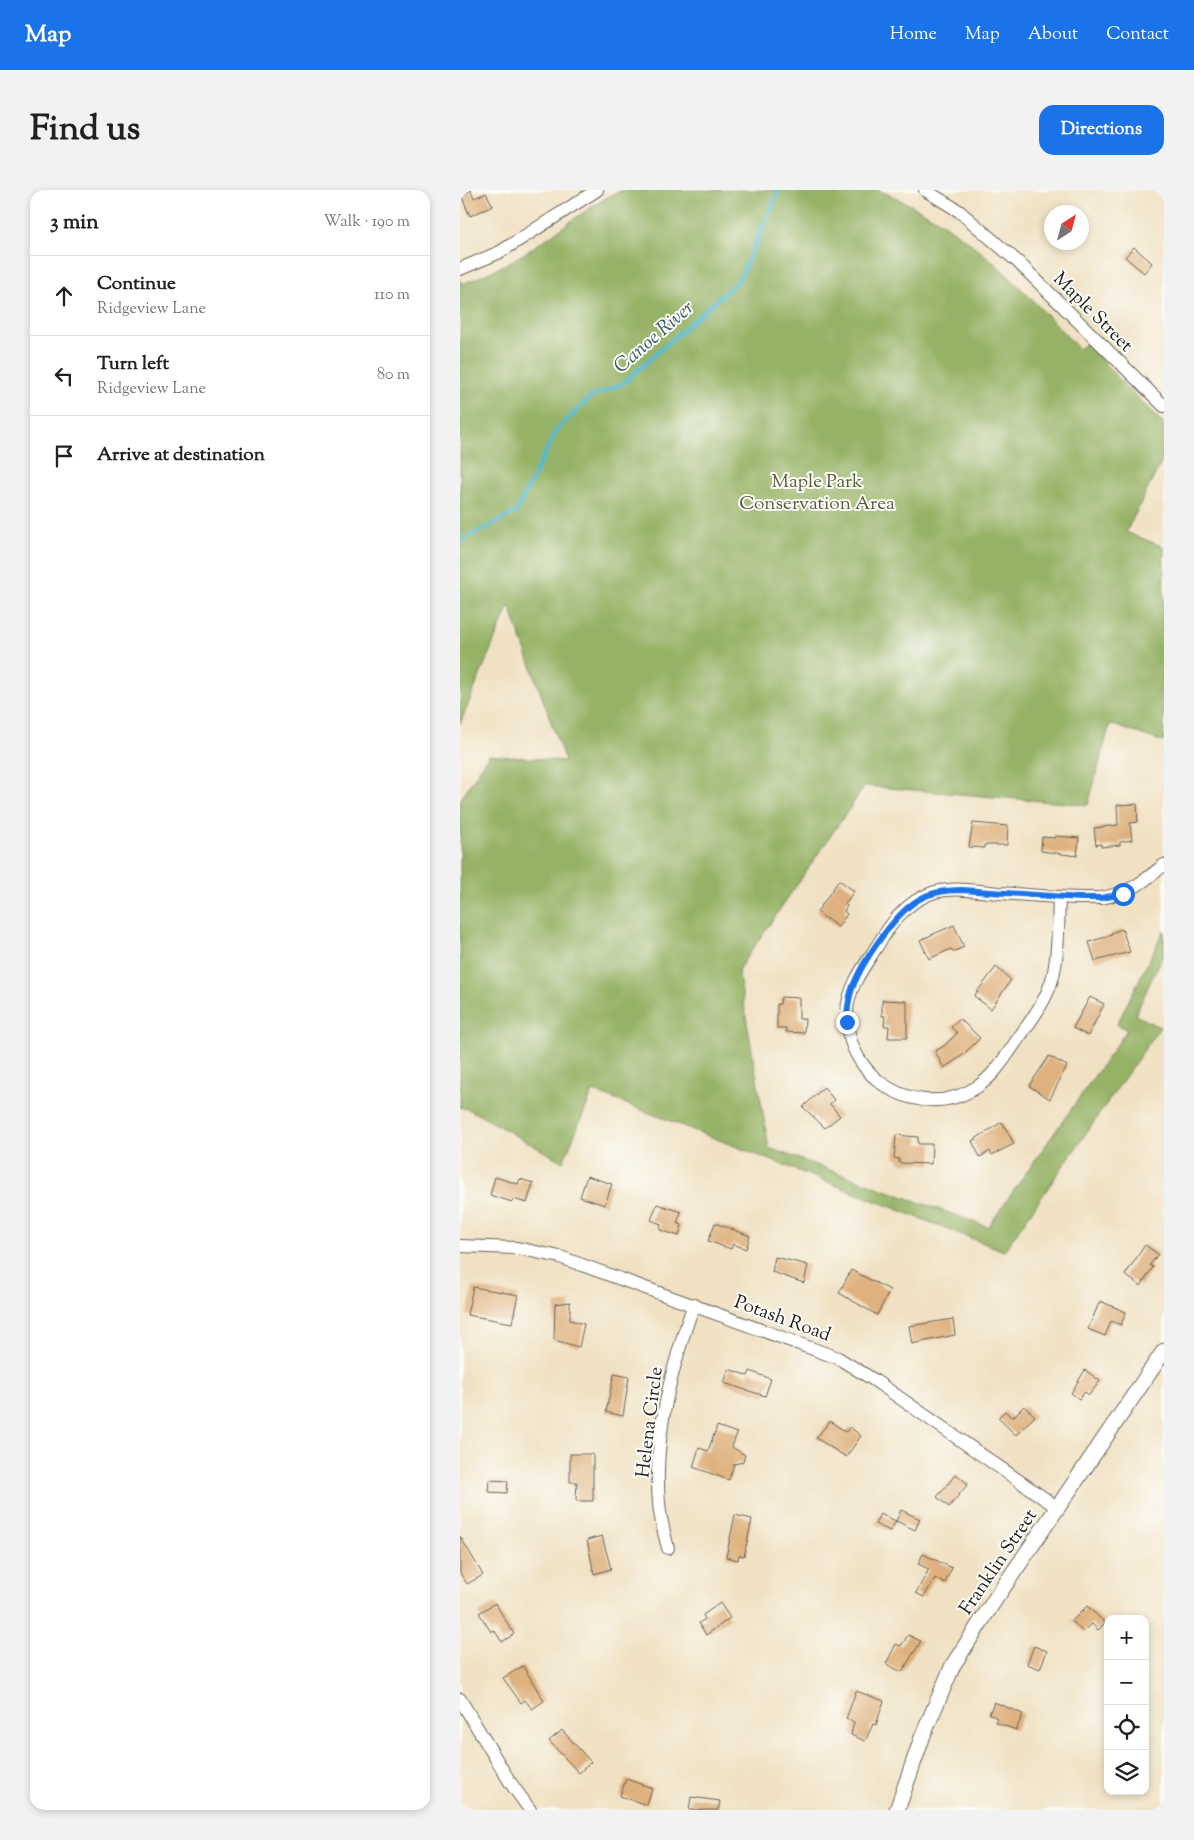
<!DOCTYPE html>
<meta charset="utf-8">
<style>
body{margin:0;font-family:"Sorts Mill Goudy",serif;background:#f2f2f2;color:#202124}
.controls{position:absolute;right:15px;bottom:15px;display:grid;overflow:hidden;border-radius:10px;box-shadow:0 2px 8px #0003}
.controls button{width:45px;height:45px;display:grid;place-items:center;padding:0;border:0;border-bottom:1px solid #e0e0e0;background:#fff;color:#202124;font:25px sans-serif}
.compass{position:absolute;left:584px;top:15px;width:45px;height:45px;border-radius:50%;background:#fff;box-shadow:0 2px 8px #0003;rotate:36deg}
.stop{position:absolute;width:15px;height:15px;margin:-11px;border:4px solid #1a73e8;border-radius:50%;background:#fff}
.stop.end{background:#1a73e8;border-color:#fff;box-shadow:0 1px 5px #0008}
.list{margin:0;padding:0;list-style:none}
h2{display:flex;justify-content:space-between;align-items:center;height:65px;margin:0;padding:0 20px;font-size:21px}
h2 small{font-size:16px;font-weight:400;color:#757577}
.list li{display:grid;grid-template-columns:32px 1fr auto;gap:15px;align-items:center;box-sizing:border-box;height:80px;padding:0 20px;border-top:1px solid #e0e0e0}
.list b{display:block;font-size:19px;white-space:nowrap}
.list p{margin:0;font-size:16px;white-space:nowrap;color:#757577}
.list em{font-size:16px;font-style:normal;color:#757577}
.icon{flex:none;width:28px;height:28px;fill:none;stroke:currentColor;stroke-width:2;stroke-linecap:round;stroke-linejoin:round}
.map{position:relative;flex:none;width:704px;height:1620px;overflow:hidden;border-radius:15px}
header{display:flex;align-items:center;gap:30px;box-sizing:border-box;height:70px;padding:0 25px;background:#1a73e8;color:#fff}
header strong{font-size:24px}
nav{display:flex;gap:28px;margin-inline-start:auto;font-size:18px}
.intro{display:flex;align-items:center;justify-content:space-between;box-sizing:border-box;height:120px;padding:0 30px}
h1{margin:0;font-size:35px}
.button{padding:12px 22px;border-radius:15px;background:#1a73e8;color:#fff;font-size:18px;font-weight:700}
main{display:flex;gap:30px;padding:0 30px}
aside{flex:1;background:#fff;border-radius:15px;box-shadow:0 2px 8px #0003}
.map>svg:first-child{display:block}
.forest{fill:#96b266;stroke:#596741}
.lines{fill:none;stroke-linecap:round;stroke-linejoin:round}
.stream{stroke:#53b9d1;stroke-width:4}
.building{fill:#deb17e}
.minor-casing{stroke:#666156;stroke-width:14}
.tertiary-casing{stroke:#666156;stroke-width:17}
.minor{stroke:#fff;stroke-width:12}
.tertiary{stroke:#fff;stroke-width:15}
.route{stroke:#1a73e8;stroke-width:6}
.labels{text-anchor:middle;stroke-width:4;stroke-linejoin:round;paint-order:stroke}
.street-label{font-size:19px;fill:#1c1c1c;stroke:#fdfcf7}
.park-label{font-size:19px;fill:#555b3b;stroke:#fdfcf7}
.water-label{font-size:20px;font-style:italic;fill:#325b64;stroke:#fdfcf7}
</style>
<header>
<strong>Map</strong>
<nav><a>Home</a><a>Map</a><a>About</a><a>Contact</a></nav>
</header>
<div class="intro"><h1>Find us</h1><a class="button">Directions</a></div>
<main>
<aside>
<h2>3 min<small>Walk · 190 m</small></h2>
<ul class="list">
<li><svg class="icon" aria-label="ahead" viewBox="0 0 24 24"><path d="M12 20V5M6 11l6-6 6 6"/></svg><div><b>Continue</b><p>Ridgeview Lane</p></div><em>110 m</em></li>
<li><svg class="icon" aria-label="left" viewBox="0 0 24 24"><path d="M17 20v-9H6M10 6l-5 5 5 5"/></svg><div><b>Turn left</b><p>Ridgeview Lane</p></div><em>80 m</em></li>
<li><svg class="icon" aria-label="arrive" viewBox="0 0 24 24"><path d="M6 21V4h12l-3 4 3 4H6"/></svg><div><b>Arrive at destination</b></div></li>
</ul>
</aside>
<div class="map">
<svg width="704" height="1620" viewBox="0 0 704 1620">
<rect width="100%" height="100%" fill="#fdfcf7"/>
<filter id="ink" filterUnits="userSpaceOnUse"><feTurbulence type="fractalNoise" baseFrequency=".02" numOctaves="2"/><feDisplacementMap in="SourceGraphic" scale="10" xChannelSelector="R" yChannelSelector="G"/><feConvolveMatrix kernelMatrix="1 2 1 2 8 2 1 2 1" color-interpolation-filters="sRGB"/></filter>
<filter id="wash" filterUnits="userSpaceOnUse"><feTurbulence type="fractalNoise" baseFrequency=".0096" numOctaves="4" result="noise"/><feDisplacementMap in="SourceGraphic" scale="20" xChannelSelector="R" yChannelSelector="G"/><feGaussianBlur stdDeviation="1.12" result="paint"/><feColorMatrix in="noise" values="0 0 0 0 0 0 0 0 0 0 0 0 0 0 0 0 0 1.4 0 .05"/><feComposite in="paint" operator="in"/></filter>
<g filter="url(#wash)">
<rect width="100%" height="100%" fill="#f0e1c3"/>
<path class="forest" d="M 162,0 L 418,0 C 509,37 554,91 619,159 L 627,153 L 660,191 L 704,234 L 704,267 L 666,342 L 704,357 L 704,552 L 650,534 L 628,615 L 405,596 L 278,780 L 309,958 L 528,1037 L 667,840 L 657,834 L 704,740 L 704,763 L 675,825 L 700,837 L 544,1061 L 133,901 L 103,972 L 10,920 L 0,917 L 0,610 L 29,565 L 105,571 L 49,415 L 0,534 L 0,90 L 2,94 C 28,84 54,71 77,55 C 106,36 131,14 162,0 Z"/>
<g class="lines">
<path class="stream" d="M 0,351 L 56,322 L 96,241 L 130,207 L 162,194 L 279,90 L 319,0"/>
</g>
<g id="blocks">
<path class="building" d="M 11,0 L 14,8 L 26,3 L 33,16 L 10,26 L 1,5 Z
M 674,57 L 692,73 L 684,83 L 665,67 Z
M 677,614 L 678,632 L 670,633 L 672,650 L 660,652 L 660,655 L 641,657 L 641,654 L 636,655 L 634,638 L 658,635 L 657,615 Z
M 513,633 L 548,636 L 547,655 L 524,655 L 524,658 L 509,657 Z
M 595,646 L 619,648 L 617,666 L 581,661 L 582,647 L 595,648 Z
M 379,690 L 394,701 L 385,714 L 387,716 L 384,721 L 387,724 L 378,737 L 357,722 Z
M 494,735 L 504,757 L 493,762 L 491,759 L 469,769 L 460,750 Z
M 662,739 L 670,762 L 635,771 L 629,752 L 652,745 L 651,743 Z
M 536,777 L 551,790 L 531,819 L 514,806 Z
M 321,807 L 339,808 L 339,829 L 345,829 L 344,843 L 326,842 L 326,838 L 317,838 L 317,814 L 320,814 Z
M 630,807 L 644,814 L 628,846 L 613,838 Z
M 422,810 L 447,811 L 447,848 L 428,848 L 429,836 L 424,836 L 425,826 L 422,826 Z
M 500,829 L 520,848 L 503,865 L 484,878 L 475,861 L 484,856 L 497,843 L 491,837 Z
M 589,866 L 607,876 L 590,909 L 569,896 Z
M 364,897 L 374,910 L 370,914 L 380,926 L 365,938 L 343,917 Z
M 542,932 L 554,954 L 532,965 L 530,961 L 520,967 L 512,951 Z
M 436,945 L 458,947 L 458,954 L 472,954 L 471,974 L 439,973 L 439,969 L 434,968 Z
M 127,986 L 152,994 L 145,1015 L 120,1007 Z
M 35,987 L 58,994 L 60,989 L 73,993 L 67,1013 L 53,1009 L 52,1012 L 30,1005 Z
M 197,1014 L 221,1022 L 217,1033 L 222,1035 L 219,1046 L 200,1040 L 201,1034 L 191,1030 Z
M 255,1033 L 290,1046 L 286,1059 L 273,1054 L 271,1059 L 248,1051 Z
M 685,1055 L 698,1064 L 690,1075 L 693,1077 L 681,1096 L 665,1085 Z
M 315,1067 L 348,1075 L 344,1093 L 312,1082 Z
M 391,1080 L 430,1100 L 417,1125 L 379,1103 Z
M 13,1097 L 58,1105 L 52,1133 L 7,1125 Z
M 640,1111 L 666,1122 L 661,1135 L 651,1131 L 645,1146 L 628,1139 Z
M 110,1112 L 110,1130 L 124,1134 L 119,1157 L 94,1150 L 95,1114 Z
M 493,1129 L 495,1145 L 452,1154 L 449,1136 Z
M 269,1179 L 288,1186 L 290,1181 L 311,1189 L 305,1206 L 264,1193 Z
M 625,1180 L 640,1191 L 629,1205 L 625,1202 L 619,1209 L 611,1203 Z
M 154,1184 L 169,1187 L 163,1226 L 146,1222 Z
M 564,1216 L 575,1226 L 556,1245 L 538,1228 L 545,1221 L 552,1228 Z
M 370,1231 L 386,1242 L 390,1237 L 401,1246 L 386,1267 L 356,1248 Z
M 257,1236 L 277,1243 L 272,1257 L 285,1265 L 283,1272 L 274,1274 L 269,1290 L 233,1277 L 239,1258 L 248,1261 Z
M 110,1264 L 133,1264 L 133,1311 L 116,1311 L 117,1292 L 110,1292 Z
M 496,1284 L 508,1294 L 489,1317 L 477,1307 Z
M 29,1290 L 48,1291 L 47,1303 L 28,1302 Z
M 441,1320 L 460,1329 L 455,1340 L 436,1331 Z
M 420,1324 L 436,1331 L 430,1341 L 415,1334 Z
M 275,1325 L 292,1329 L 284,1366 L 279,1365 L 278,1370 L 266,1367 Z
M 0,1346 L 23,1385 L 7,1394 L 0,1383 Z
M 142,1346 L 151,1379 L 134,1384 L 127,1350 Z
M 463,1364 L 492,1378 L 485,1393 L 475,1388 L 464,1407 L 456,1403 L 469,1379 L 458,1374 Z
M 35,1413 L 54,1444 L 42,1452 L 34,1440 L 31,1442 L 19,1423 Z
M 260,1413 L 270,1428 L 246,1445 L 239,1433 L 245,1429 L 243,1425 Z
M 627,1416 L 645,1433 L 638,1440 L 632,1434 L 623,1442 L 612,1431 Z
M 448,1445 L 461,1451 L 442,1482 L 426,1474 L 436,1454 L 441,1456 Z
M 574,1456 L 587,1461 L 580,1479 L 567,1474 Z
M 63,1476 L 84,1511 L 72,1519 L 65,1510 L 61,1513 L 43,1488 Z
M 396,1501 L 424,1511 L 416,1535 L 413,1534 L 405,1551 L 391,1545 L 394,1532 L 386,1529 Z
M 534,1512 L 563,1524 L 556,1540 L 535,1532 L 537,1528 L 529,1524 Z
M 102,1540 L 131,1572 L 119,1583 L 89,1551 Z
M 166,1589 L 192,1598 L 187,1615 L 160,1606 Z
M 231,1607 L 260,1611 L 258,1620 L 229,1620 Z"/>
</g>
</g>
<g filter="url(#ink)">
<use href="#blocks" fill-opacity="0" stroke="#666156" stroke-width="1"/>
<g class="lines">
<defs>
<path id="minor" d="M 465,0 L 499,21 L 558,72 L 704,216
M 0,79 L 40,62 L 137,0
M 599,707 C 598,733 599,761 593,786 C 587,810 572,829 558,849 C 546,866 535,885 517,897 C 460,934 384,889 387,822 C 388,800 400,782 412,764 C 428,738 444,711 475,702 C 496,697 518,701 539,703 C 573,705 607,709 641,708 C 672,702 680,694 704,675
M 0,1056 L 57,1058 L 100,1067 L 378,1168 L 414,1190 L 598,1318
M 208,1358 C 204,1343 200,1328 199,1313 C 193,1246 212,1176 234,1114
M 0,1509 L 50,1592 L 70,1620"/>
<path id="tertiary" d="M 437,1620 L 463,1545 L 493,1475 L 536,1408 L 704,1161"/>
</defs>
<use href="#minor" class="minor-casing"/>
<use href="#tertiary" class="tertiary-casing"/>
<use href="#minor" class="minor"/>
<use href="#tertiary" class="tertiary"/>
</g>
</g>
<g class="lines" filter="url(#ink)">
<path class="route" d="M 387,832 C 387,822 388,812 391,802 C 399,776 434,724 458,710 C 471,702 487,700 502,700 L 621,708 L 641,708 L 663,704"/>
</g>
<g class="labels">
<g class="street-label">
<text transform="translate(634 121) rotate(45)" y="7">Maple Street</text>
<text transform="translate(323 1127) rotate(20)" y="7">Potash Road</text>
<text transform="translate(188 1232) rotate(-83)" y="7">Helena Circle</text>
<text transform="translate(537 1371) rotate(-56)" y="7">Franklin Street</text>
</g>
<g class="park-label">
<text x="357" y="297">Maple Park<tspan x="357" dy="22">Conservation Area</tspan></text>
</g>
<g class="water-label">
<text transform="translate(193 146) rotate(-41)" y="7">Canoe River</text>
</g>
</g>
</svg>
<div class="controls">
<button>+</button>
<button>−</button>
<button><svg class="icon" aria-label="locate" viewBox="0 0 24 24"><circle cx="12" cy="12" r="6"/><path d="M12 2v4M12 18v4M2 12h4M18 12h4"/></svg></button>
<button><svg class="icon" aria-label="layers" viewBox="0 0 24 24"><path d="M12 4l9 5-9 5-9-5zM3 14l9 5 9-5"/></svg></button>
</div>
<svg class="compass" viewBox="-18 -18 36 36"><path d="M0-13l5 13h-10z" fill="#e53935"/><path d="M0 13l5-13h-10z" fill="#757577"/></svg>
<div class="stop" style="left:663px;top:704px"></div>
<div class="stop end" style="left:387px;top:832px"></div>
</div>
</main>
